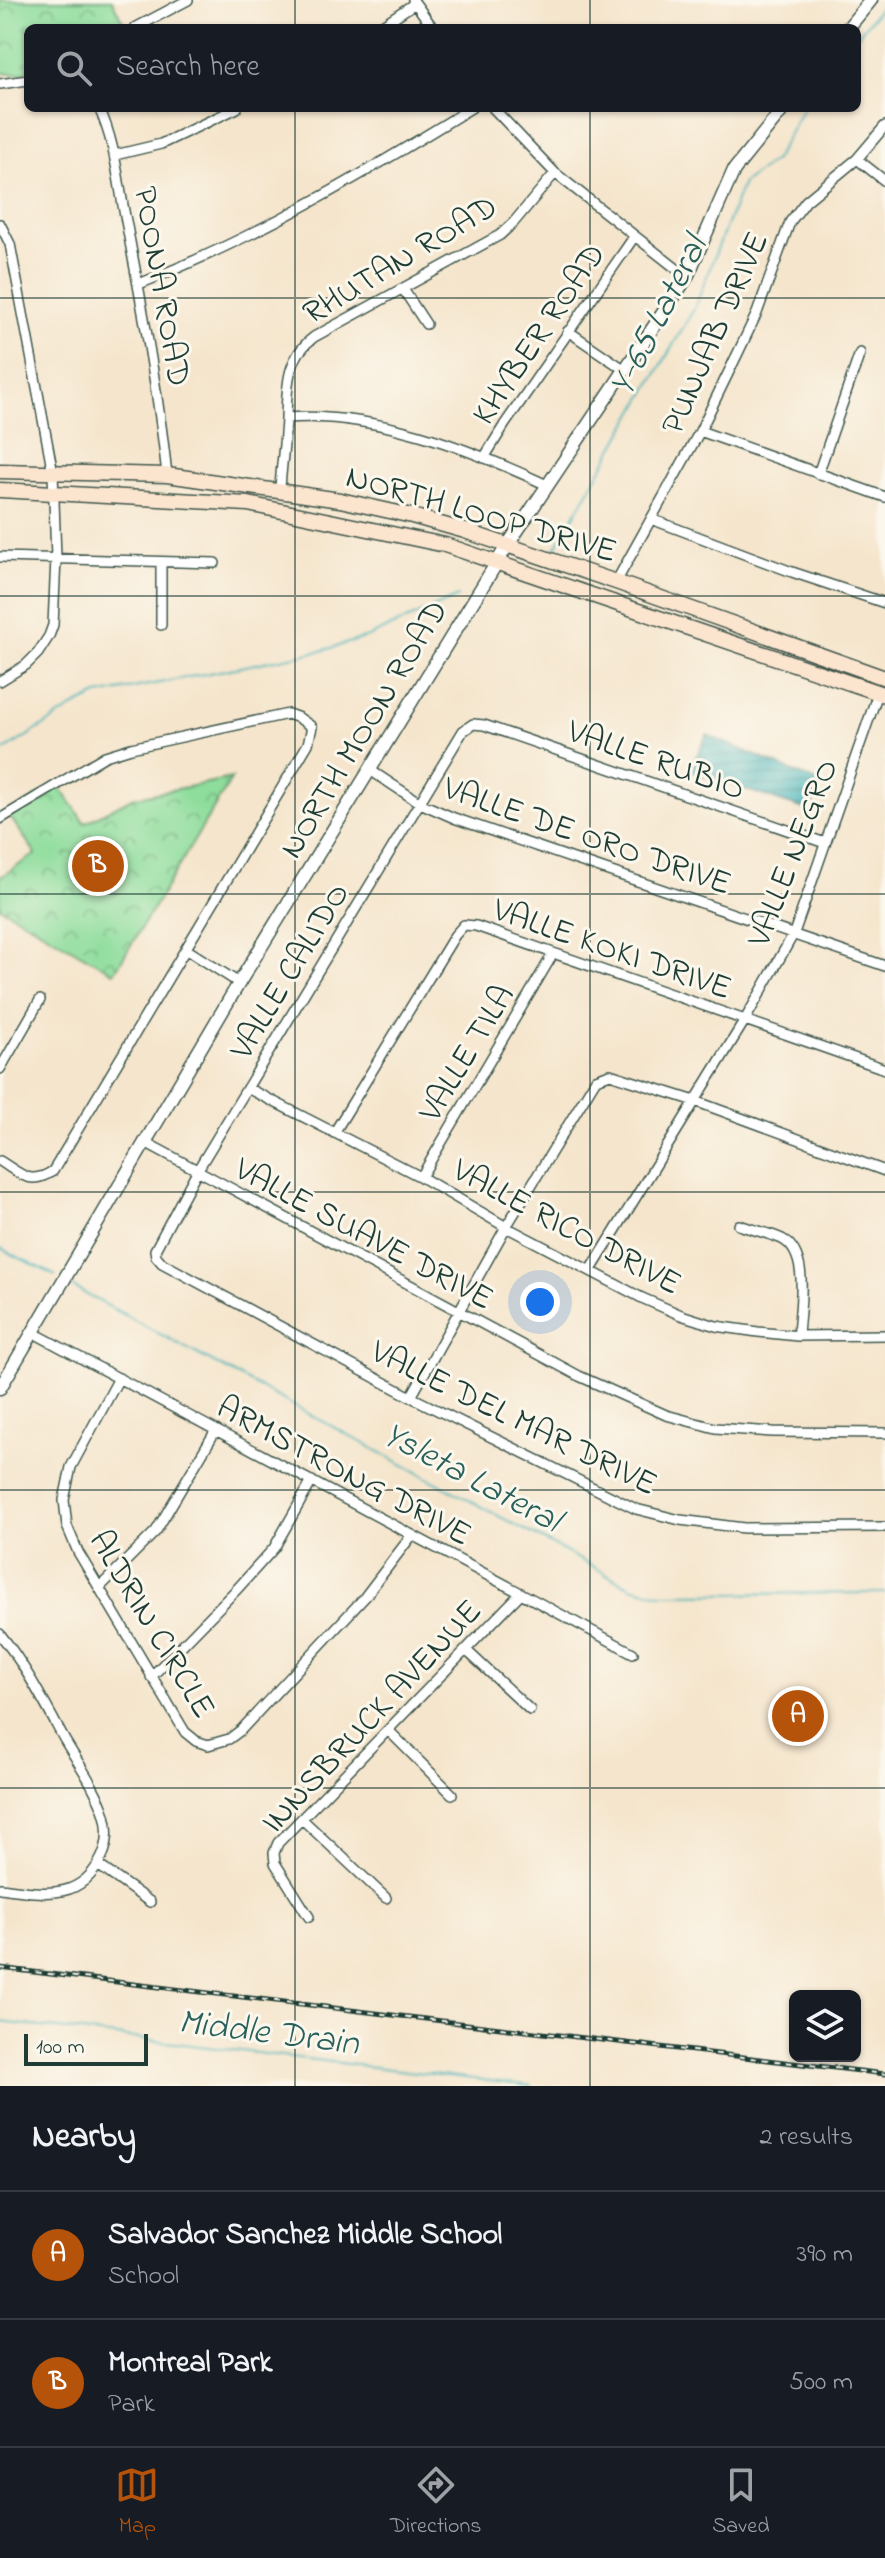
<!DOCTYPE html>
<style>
body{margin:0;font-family:"Indie Flower",sans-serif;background:#242831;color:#f1f3f6}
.controls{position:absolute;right:24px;bottom:24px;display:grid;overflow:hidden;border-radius:12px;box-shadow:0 2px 6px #0004}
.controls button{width:72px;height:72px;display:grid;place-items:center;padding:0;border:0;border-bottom:2px solid #363941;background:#171b24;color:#f1f3f6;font:40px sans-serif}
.scale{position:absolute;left:24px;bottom:20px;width:124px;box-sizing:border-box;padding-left:8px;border:4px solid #1f3d34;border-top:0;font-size:22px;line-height:28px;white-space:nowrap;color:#1f3d34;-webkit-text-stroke:6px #fbf7ec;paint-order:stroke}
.you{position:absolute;left:540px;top:1302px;width:28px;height:28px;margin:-20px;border:6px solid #fff;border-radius:50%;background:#1a73e8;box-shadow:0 0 0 12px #1a73e833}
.badge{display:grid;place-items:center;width:52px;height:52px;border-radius:50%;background:#b45309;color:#fff;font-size:26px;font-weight:700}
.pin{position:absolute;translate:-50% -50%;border:4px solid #fff;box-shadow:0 2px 8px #0006}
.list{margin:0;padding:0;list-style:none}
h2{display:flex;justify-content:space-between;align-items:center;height:104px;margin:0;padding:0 32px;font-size:34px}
h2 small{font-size:26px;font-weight:400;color:#9ea1a6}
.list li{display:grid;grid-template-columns:52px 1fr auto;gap:24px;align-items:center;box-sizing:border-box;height:128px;padding:0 32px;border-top:2px solid #363941}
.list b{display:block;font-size:30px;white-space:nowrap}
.list p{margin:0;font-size:26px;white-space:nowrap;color:#9ea1a6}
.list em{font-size:26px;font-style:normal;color:#9ea1a6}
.icon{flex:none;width:44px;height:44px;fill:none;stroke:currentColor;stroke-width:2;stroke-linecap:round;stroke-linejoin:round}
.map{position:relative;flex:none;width:885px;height:2086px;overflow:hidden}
.search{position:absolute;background:#171b24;box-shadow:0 2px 6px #0004;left:24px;right:24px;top:24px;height:88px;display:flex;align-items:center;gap:20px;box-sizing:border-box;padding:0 28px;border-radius:12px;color:#9ea1a6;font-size:30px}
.sheet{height:360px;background:#171b24}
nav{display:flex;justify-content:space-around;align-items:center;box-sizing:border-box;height:112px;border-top:2px solid #363941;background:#171b24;font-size:22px;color:#9ea1a6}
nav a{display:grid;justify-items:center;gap:4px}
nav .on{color:#b45309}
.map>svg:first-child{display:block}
.park{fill:url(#park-crowns);stroke:#568d68;stroke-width:2}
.water{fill:url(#water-rules);stroke:#307776;stroke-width:2}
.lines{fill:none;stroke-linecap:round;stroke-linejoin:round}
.stream{stroke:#40b1b7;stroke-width:2}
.minor-casing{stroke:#3f564b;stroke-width:12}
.tertiary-casing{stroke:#3f564b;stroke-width:15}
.secondary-casing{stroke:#3f564b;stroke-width:17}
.minor{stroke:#fff;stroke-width:9}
.tertiary{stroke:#fff;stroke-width:12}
.secondary{stroke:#fce5cf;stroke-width:14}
.rail-casing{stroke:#1f3d34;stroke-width:5}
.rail{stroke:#fbf7ec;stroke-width:2;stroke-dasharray:6;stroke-linecap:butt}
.grid{fill:none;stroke:#1f3d34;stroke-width:2;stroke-opacity:0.55}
.labels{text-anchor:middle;stroke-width:6;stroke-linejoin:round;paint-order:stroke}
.street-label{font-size:34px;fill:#1f3d34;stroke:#fbf7ec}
.water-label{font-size:36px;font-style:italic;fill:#29605b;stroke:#fbf7ec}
</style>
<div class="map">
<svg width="885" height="2086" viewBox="0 0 885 2086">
<defs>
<pattern id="park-crowns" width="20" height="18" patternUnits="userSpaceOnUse" patternTransform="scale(2)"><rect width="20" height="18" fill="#8edd9c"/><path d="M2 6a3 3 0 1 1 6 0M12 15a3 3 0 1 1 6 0" fill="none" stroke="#73b480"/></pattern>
<pattern id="water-rules" width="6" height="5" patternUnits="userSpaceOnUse" patternTransform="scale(2)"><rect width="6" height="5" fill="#40b1b7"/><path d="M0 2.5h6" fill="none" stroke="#359196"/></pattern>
</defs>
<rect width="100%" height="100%" fill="#fbf7ec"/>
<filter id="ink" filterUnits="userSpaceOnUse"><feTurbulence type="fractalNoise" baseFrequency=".0125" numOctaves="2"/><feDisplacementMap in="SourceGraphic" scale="16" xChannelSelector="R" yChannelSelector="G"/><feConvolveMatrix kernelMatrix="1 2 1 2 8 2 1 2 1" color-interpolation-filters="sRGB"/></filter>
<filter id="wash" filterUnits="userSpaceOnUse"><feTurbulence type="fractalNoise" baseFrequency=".006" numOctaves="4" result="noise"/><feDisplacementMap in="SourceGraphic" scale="32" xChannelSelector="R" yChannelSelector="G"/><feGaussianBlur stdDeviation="1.8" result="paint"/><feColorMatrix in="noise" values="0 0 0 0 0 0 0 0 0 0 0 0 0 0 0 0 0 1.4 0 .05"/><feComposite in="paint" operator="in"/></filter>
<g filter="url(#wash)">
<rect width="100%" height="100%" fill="#f5e5cc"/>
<path class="park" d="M 0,0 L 112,0 L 123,22 L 112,28 L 28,28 L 28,71 L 20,74 L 0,73 Z
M 232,778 L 114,973 L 0,907 L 0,877 L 36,854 L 8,814 L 58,784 L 85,823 L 132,798 Z"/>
<path class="water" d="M 707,735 L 820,783 L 810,811 L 689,771 Z"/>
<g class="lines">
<path class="stream" d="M 857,36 L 885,2
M 555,549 L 694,309 L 743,183 L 774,161 L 803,108
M 0,753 L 77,705 L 98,695 L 321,651 L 368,637 L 458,597
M 0,1248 L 56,1276
M 69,1285 L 631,1587 L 661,1594 L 885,1593
M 0,2022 L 532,2086"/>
</g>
</g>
<g filter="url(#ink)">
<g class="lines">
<defs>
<path id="minor" d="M 413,0 L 433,28
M 135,28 L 188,0
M 378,28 L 415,3
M 0,84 L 28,80
M 99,108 C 116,144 118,183 126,221 C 142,305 158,390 167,475
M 493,108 L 555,173 L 687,277
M 115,155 L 161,144 L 237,108
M 857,159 L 885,181
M 0,224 L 10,244 L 53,473 L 56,558 L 53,625 L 49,636 L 38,653 L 26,665 L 0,681
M 139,284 C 256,238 364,174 471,108
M 403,289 L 426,324
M 568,331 L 625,370
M 286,418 C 374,411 468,448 547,485
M 700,431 L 885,497
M 484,458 L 505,424 L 634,237
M 818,474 L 860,353
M 280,490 C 281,466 285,443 286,419 C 287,387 286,358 314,337 L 500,235 L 514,222 L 555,173
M 651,519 L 792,572 L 885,603
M 0,557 L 215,563
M 616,582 L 700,431 L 737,355 L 757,313 L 790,222 L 806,201 L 857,159 L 885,126
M 161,625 L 161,563
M 370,770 L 420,803 L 454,818 L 885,966
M 0,819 L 105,756 L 131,748 L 288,714 L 299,718 L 312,727 L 308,744 L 53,1171 C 30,1186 21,1174 0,1161
M 825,843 L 484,725 L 473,724 L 463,731 L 197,1171 L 155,1250 L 156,1256 L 162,1263 L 411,1397 L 636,1509 L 680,1520 L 744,1528 L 885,1527
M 186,949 L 239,983
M 0,1069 L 40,1000
M 247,1088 L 421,1177 L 506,1227 L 642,1298 L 681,1315 L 716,1326 L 758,1332 L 798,1336 L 885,1335
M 334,1133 L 455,935 L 464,925 L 476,926 L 885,1069
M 145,1142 L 579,1376 L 666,1415 L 715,1428 L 773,1432 L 885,1433
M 421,1177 L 553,954
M 739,1225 C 753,1230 769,1233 782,1239 C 811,1254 799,1309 798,1336
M 591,1270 L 745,1020 L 794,933 L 878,693
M 32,1332 L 633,1653
M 119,1378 L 71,1467 L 64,1500 L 67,1526 L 78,1552 L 185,1732 L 196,1741 L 208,1745 L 229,1739 L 241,1730 L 364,1598 L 412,1535
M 411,1397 L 506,1227 L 596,1079 L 610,1074 L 695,1101 L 885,1171
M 100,1587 L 156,1531 L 216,1430
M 0,1634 C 25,1665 45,1704 64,1739 C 78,1763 97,1789 105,1815 C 109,1829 108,1844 102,1857 C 80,1903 42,1893 0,1888
M 466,1650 L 530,1710
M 151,1677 L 238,1588 L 274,1548 L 312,1481
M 389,1731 L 452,1794
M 302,1819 L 386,1898
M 98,1865 L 150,1902
M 309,1917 L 275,1863 L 274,1853 L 278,1843 L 521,1593"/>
<path id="tertiary" d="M 848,28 L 871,0
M 0,1388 L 239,983 L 507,546 L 687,277 L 734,170 L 784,108"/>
<path id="secondary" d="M 0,471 L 167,475 L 340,500 L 412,516 L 465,531 L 616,582 L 885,678
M 0,490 L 248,504 L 445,545 L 885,695"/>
</defs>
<use href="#minor" class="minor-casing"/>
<use href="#tertiary" class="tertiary-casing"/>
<use href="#secondary" class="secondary-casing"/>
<use href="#minor" class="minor"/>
<use href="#tertiary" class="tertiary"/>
<use href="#secondary" class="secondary"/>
<defs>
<path id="rail" d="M 0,1968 L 885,2074"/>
</defs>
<use href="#rail" class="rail-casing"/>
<use href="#rail" class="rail"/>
</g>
</g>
<path class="grid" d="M 295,0 L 295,28M 590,0 L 590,28M 295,108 L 295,2086M 590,108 L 590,2086M 0,298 L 885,298M 0,596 L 885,596M 0,894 L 885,894M 0,1192 L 885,1192M 0,1490 L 885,1490M 0,1788 L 885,1788"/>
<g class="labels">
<g class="street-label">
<text transform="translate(399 258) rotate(-31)" y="12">RHUTAN ROAD</text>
<text transform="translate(164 286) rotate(80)" y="12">POONA ROAD</text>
<text transform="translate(713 332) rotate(-66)" y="12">PUNJAB DRIVE</text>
<text transform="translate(537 333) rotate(-56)" y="12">KHYBER ROAD</text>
<text transform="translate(482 512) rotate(16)" y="12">NORTH LOOP DRIVE</text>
<text transform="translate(362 728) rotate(-59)" y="12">NORTH MOON ROAD</text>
<text transform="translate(657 758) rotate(19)" y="12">VALLE RUBIO</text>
<text transform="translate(588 834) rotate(19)" y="12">VALLE DE ORO DRIVE</text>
<text transform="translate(791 852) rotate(-69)" y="12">VALLE NEGRO</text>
<text transform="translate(613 947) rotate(19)" y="12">VALLE KOKI DRIVE</text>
<text transform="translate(288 970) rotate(-59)" y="12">VALLE CALIDO</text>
<text transform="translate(465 1052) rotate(-59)" y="12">VALLE TILA</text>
<text transform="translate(568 1225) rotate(28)" y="12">VALLE RICO DRIVE</text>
<text transform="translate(365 1232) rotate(28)" y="12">VALLE SUAVE DRIVE</text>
<text transform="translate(515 1416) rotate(26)" y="12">VALLE DEL MAR DRIVE</text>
<text transform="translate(345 1469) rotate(28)" y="12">ARMSTRONG DRIVE</text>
<text transform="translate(154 1623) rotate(59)" y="12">ALDRIN CIRCLE</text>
<text transform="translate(370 1715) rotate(-47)" y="12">INNSBRUCK AVENUE</text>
</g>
<g class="water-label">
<text transform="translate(656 315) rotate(-63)" y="13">Y-65 Lateral</text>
<text transform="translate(473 1475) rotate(28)" y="13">Ysleta Lateral</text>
<text transform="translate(269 2030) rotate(7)" y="13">Middle Drain</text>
</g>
</g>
</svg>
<div class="controls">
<button><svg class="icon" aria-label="layers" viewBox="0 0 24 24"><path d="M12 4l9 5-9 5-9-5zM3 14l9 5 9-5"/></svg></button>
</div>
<div class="scale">100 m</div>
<div class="you"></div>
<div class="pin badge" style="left:798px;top:1716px">A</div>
<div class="pin badge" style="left:98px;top:866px">B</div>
<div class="search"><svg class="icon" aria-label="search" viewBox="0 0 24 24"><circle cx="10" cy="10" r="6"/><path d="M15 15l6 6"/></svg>Search here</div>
</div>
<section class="sheet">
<h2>Nearby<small>2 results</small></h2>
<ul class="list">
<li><span class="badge">A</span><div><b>Salvador Sanchez Middle School</b><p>School</p></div><em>390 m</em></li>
<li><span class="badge">B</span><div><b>Montreal Park</b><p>Park</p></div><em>500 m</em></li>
</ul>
</section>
<nav>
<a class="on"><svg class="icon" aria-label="map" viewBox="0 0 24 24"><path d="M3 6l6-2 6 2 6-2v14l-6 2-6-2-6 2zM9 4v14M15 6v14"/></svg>Map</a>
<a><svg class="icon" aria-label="directions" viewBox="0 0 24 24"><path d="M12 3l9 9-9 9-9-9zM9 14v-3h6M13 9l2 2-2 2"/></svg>Directions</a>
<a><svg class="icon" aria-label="saved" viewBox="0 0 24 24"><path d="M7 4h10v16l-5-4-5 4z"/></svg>Saved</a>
</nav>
